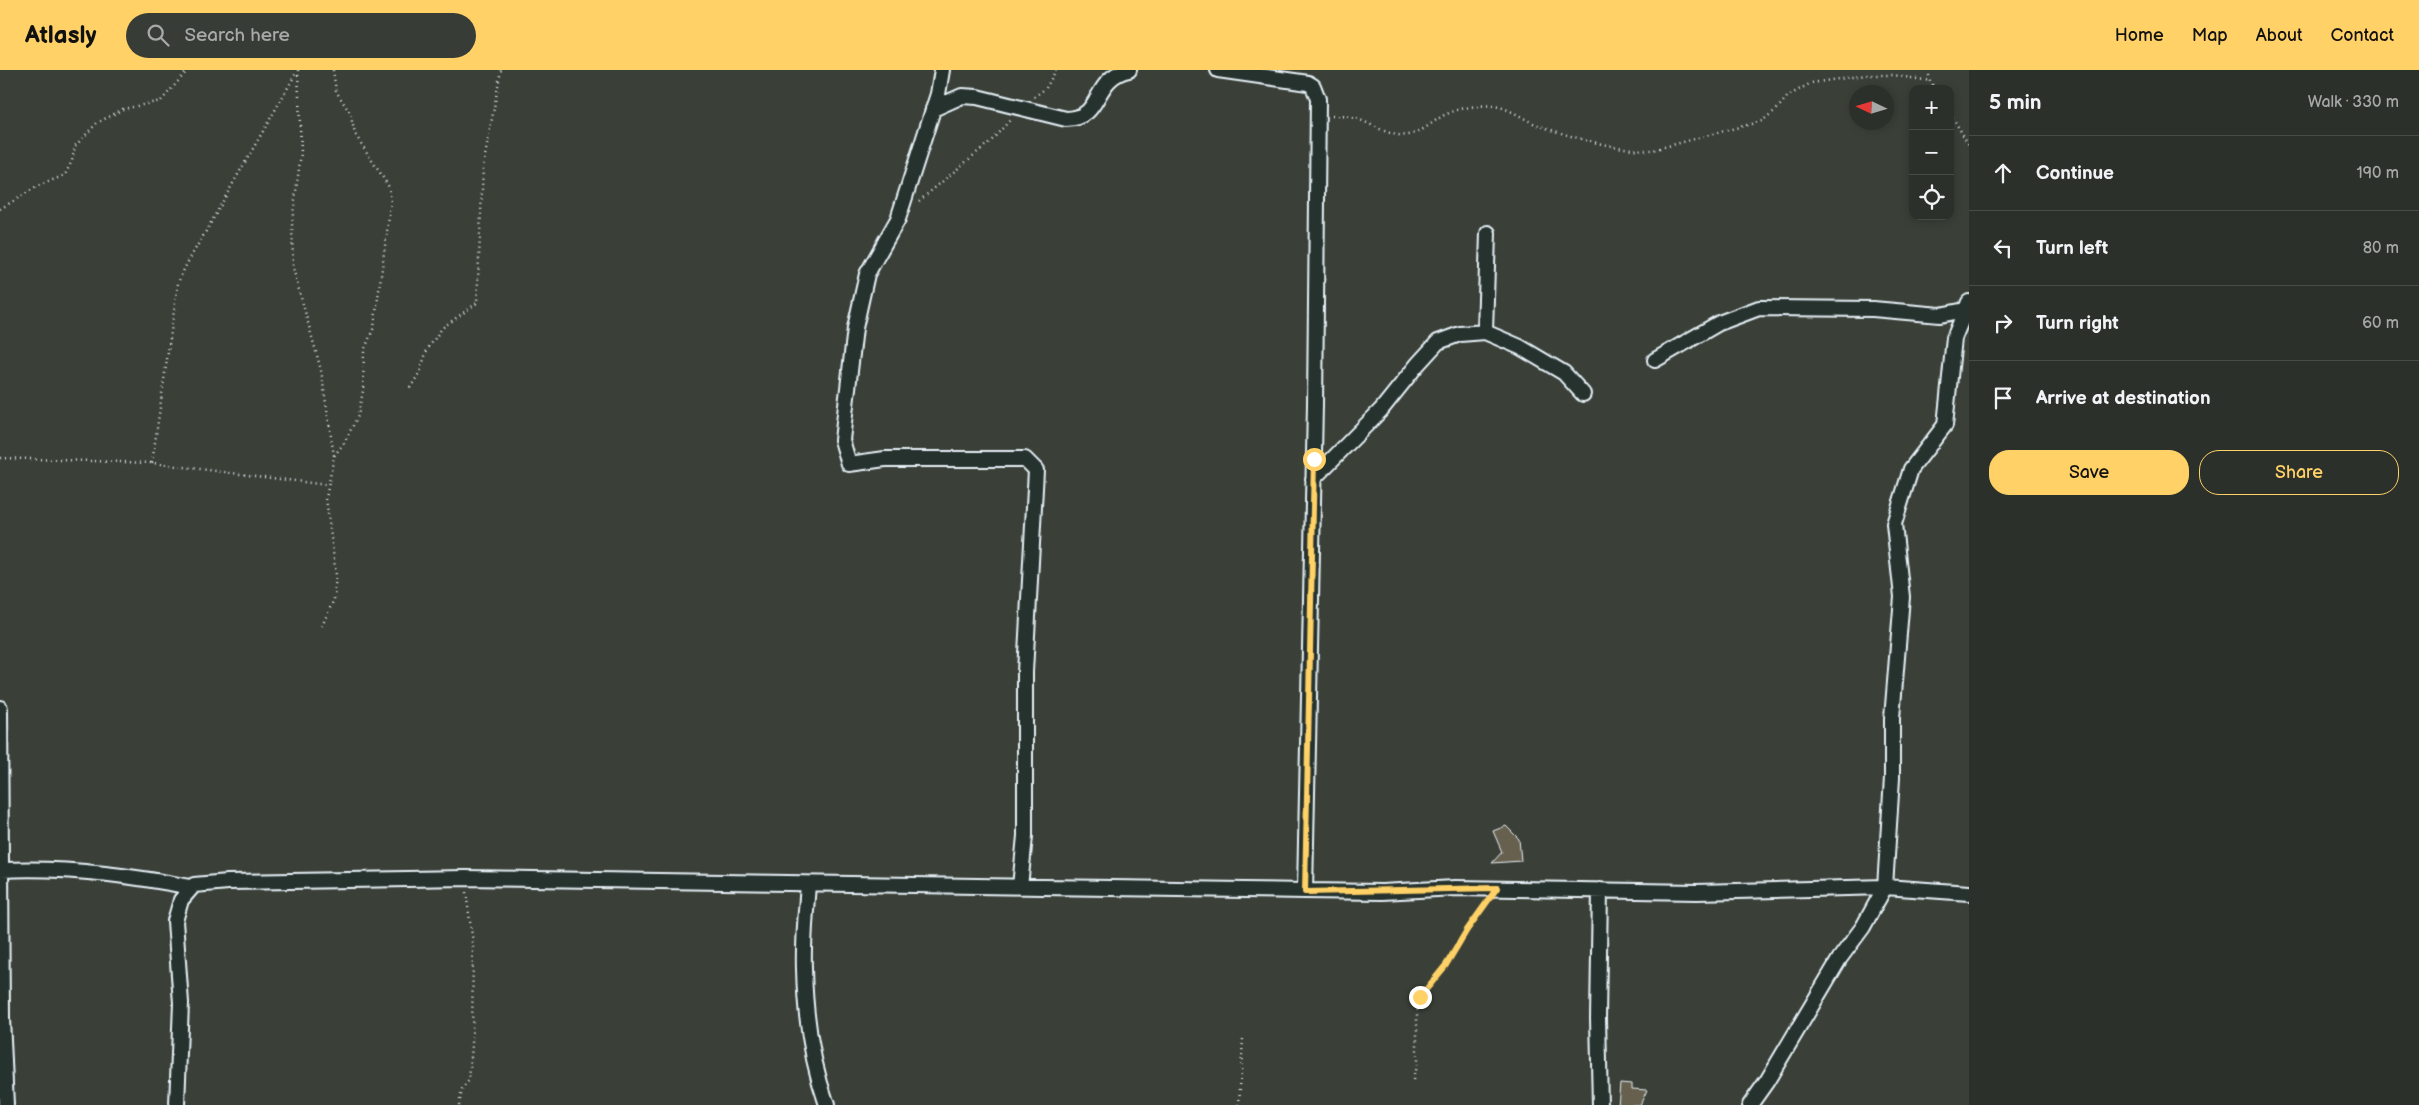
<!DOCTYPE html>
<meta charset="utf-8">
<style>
body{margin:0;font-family:"Balsamiq Sans",sans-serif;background:#383c36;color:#f1f3f6}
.controls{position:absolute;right:15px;top:15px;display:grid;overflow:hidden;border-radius:10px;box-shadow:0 2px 8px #0003}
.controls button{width:45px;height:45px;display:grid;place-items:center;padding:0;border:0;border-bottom:1px solid #484b47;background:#2c302a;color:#f1f3f6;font:25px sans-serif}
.compass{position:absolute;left:1849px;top:15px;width:45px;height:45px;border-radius:50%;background:#2c302a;box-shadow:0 2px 8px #0003;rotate:274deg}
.stop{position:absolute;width:15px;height:15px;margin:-11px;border:4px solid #ffd166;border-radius:50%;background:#fff}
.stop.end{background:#ffd166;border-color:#fff;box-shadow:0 1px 5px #0008}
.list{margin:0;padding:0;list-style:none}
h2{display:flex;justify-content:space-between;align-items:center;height:65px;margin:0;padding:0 20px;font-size:21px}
h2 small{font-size:16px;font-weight:400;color:#a6a9a8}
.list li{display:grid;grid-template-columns:32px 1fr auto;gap:15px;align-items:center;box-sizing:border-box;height:75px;padding:0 20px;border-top:1px solid #484b47}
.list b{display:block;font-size:19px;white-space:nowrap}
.list em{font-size:16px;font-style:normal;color:#a6a9a8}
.actions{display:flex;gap:10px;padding:15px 20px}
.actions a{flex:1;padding:11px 0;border:1px solid #ffd166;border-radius:20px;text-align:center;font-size:18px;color:#ffd166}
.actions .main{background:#ffd166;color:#111}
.icon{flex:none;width:28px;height:28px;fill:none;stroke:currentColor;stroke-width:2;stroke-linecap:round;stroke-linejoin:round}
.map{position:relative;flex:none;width:1969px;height:1035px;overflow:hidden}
header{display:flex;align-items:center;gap:30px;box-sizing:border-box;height:70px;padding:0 25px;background:#ffd166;color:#111}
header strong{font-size:24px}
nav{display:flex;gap:28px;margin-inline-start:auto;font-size:18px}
.search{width:350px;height:45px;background:#383c36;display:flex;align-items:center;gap:12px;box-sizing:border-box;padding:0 18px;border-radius:28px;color:#a6a9a8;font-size:19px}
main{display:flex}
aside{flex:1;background:#2c302a}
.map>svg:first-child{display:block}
.building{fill:#676050;stroke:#e8f1f8}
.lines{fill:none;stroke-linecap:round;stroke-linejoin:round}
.street-casing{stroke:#e8f1f8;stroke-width:18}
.path{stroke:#e8f1f8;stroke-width:2.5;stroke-dasharray:1 4;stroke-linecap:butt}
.street{stroke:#26332d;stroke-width:14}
.route{stroke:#ffd166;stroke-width:6}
</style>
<header>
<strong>Atlasly</strong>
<div class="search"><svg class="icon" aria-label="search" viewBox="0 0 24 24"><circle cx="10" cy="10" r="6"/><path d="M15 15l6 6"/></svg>Search here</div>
<nav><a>Home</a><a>Map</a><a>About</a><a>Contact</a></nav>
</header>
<main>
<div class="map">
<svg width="1969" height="1035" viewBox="0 0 1969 1035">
<rect width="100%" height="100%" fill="#3a4038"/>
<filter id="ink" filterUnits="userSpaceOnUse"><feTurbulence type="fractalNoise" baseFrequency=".02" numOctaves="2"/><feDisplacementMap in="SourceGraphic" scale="10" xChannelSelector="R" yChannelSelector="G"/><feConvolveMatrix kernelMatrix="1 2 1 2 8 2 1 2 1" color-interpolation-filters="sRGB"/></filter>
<g filter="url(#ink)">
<path class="building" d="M 1506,756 L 1519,769 L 1521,791 L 1492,793 L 1502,782 L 1493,761 Z
M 1620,1013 L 1632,1014 L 1632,1019 L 1647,1020 L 1640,1035 L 1618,1035 Z"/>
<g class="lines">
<defs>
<path id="street" d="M 942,0 L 938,24 L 898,149 L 867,204 L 855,258 L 842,370 L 849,394 L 885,389 L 1025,389 L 1036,400 L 1025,602 L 1025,766 L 1020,817
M 1218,0 L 1308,13 L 1313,16 L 1318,29 L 1315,335 L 1305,821
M 933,39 L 962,26 L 977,27 L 1066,49 C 1104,49 1091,8 1129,0
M 1485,262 L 1488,163
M 1655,290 L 1719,253 L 1759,238 L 1873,239 L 1940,245 L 1965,240
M 1313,409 L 1381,340 L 1417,295 L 1438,272 L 1460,264 L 1485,262 L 1520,277 L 1564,303 L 1583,324
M 0,638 L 2,948 L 6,1035
M 2,800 C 64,797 129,805 190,817
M 808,814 C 806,842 803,870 804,899 C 805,943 812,993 827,1035
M 1600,820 L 1598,948 L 1600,1035
M 177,1035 L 181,933 L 175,851 L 181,830 L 194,815 L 228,812 L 465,808 L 1305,821 L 1382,822 L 1455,818 L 1697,822 L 1885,817 L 1969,823
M 1750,1035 L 1767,1011 L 1840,888 L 1863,857 L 1885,817 L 1892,708 L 1892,648 L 1902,527 L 1894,454 L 1911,399 L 1945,355 L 1954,268 L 1969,232"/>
</defs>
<use href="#street" class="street-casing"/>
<path class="path" d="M 298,0 L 301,83 L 292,152 L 293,198 L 321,300 L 334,386 L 326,428 L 336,505 L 334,529 L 322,556
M 333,0 L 336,21 L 350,43 L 355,64 L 389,117 L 391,132 L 374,257 L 364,281 L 363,321 L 358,346 L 344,373 L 334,386
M 1928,0 L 1930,11 L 1935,19
M 1034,27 L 1046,18 L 1056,0
M 1950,43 L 1969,75
M 1332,46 C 1339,46 1347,46 1354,48 C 1372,53 1390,68 1408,65 C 1421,63 1431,53 1441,47 C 1454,39 1478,34 1493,36 C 1511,38 1522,49 1538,55 C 1569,67 1620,81 1653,80 L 1762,51 L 1777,39 L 1788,26 L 1811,13 L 1866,5 L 1893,5 L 1930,11
M 919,131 L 992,70 L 1010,50
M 0,139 L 38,116 L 65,105 L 72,91 L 75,76 L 97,53 L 123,39 L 161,31 L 188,0
M 410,318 L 420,302 L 427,280 L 442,258 L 477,233 L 483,97 L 501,0
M 0,388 L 152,393 L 327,415
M 152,393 L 178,213 C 187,190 201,171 213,149 C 240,100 269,52 296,3
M 1413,1010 L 1417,991 L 1417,941 L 1420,927 L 1446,895 L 1467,860 L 1488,832
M 459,1035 L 462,1020 L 469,1010 L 472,975 L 473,873 L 466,822
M 1239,1035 L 1243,968"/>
<use href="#street" class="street"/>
</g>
</g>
<g class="lines" filter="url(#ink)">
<path class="route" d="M 1314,389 L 1305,822 L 1497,818 L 1467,860 L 1446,895 L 1420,927"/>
</g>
</svg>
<div class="controls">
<button>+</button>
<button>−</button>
<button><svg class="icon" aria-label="locate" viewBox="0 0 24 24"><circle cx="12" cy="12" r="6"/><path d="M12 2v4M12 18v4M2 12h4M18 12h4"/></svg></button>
</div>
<svg class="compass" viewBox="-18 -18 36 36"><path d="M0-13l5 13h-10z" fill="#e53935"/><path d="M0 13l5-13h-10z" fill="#a6a9a8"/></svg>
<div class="stop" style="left:1314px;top:389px"></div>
<div class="stop end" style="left:1420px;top:927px"></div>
</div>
<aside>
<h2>5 min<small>Walk · 330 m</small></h2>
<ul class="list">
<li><svg class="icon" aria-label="ahead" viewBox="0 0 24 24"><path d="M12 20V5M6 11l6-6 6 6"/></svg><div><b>Continue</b></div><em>190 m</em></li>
<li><svg class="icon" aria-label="left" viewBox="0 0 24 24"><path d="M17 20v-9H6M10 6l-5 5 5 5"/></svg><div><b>Turn left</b></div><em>80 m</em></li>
<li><svg class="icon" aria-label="right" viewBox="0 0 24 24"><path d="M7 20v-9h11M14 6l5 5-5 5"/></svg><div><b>Turn right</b></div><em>60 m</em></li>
<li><svg class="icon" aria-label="arrive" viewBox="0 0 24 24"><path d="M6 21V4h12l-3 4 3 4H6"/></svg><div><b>Arrive at destination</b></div></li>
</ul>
<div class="actions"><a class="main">Save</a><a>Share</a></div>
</aside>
</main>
